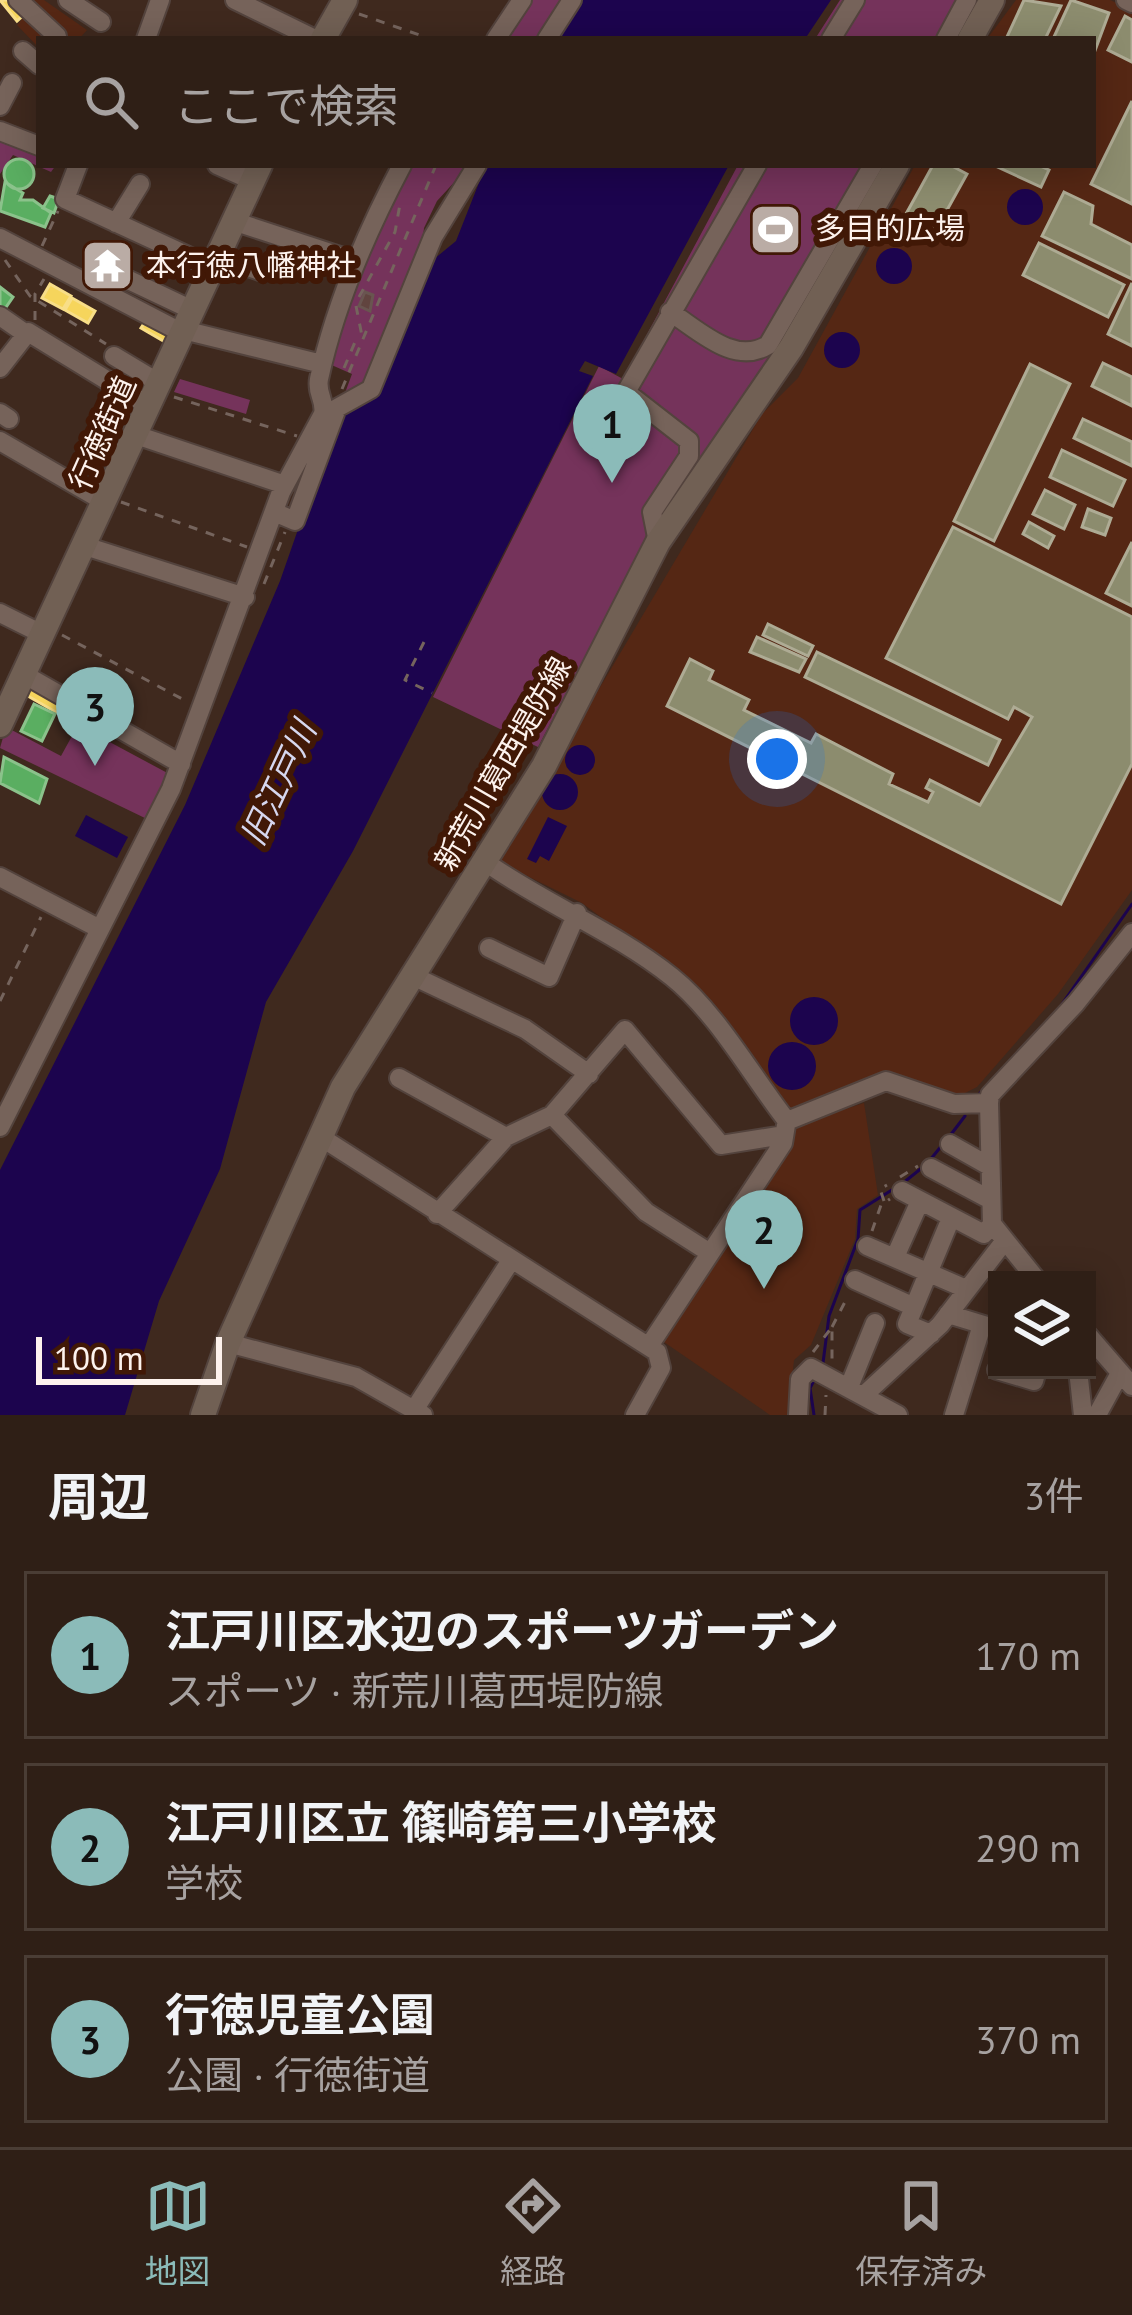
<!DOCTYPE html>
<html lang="ja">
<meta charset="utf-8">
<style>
body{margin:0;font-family:"PT Sans","Noto Sans JP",sans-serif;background:#37271f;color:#f1f3f6}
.controls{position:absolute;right:36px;bottom:36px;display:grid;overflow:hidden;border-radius:0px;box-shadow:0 6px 30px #0003}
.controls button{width:108px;height:108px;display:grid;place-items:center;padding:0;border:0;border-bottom:3px solid #4a3d35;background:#2f1f16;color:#f1f3f6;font:60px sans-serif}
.scale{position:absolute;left:36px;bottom:30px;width:186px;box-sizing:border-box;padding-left:12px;border:6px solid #fdf2ed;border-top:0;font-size:33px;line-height:42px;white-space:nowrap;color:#fdf2ed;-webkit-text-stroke:9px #411806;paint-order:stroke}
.you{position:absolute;left:777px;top:759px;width:42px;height:42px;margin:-30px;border:9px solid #fff;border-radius:50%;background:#1a73e8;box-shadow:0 0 0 18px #1a73e833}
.badge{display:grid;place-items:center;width:78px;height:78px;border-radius:50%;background:#8bbbb9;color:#111;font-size:39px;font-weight:700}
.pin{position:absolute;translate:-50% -99px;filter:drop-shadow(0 3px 6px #0008)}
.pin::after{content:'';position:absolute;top:63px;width:42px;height:36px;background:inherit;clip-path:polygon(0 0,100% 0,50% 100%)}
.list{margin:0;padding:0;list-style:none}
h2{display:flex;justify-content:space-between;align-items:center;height:156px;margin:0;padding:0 48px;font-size:51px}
h2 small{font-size:39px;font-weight:400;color:#a7a2a1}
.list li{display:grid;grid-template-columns:78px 1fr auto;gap:36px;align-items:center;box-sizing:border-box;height:168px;margin:0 24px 24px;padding:0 24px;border:3px solid #4a3d35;border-radius:0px}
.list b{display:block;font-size:45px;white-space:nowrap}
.list p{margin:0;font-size:39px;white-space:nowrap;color:#a7a2a1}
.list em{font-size:39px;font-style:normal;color:#a7a2a1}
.icon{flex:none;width:66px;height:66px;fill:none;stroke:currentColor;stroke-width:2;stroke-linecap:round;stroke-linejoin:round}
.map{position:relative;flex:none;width:1132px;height:1415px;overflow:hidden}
.search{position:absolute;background:#2f1f16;box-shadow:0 6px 30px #0003;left:36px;right:36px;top:36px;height:132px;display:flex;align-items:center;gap:30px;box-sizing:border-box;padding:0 42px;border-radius:0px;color:#a7a2a1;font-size:45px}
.sheet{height:732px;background:#2f1f16}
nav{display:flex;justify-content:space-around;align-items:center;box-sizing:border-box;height:168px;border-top:3px solid #4a3d35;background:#2f1f16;font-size:33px;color:#a7a2a1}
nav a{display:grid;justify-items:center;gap:6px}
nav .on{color:#8bbbb9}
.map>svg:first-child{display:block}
.built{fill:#552714}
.green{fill:#75335b}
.water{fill:#1c044e}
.homes{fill:#f6d55c;stroke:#f8de88;stroke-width:3}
.public{fill:#5aae61;stroke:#8bc28b;stroke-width:3}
.industry{fill:#8c8c6e;stroke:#aeab94;stroke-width:3}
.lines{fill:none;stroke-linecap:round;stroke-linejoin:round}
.stream{stroke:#1c044e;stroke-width:3}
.building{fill:#61443f;stroke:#695550;stroke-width:3}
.minor-casing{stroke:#53433d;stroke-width:22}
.major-casing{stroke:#53433d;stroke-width:28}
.path{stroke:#75645d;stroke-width:3;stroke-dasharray:9 9;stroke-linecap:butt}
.minor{stroke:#76635a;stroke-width:18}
.major{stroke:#716054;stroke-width:24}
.labels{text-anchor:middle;stroke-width:12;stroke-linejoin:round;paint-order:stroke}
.poi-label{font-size:30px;fill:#fdf2ed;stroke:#411806;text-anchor:start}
.street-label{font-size:30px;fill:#fdf2ed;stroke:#411806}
.water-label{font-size:33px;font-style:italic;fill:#d6d7ef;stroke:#411806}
</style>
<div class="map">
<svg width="1132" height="1415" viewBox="0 0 1132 1415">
<rect width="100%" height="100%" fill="#3f291e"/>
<path class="built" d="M 22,0 L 44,0 L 87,30 L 79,39 L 39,39 L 39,48 L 17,25 L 27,13 Z
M 1016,0 L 1110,0 L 1132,10 L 1132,890 L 1058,994 L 977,1087 L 959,1096 L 893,1073 L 795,1111 L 783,1108 L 693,986 L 582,903 L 497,861 L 762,414 L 798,378 L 915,165 L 1093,165 L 1093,39 L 987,39 Z
M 864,1103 L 878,1195 L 857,1209 L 855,1239 L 811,1345 L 794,1360 L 788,1415 L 770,1415 L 661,1340 L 793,1126 Z"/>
<path class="green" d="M 526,0 L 567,0 L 542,39 L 501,39 Z
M 840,0 L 977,0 L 955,39 L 815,39 Z
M 0,136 L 39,150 L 39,165 L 56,165 L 51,172 L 13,155 L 0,174 Z
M 406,165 L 470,165 L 437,201 L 424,228 L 421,254 L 372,376 L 342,401 L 352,374 L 327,363 L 341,314 Z
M 738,165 L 882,165 L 759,375 L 654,526 L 538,747 L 433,697 L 599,366 L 623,379 Z
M 180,379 L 250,400 L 246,414 L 174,392 Z
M 78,725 L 173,776 L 149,820 L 0,748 L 6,727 L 61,756 Z"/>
<path class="water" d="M 579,0 L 831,0 L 805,39 L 554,39 Z
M 486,165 L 729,165 L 616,374 L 585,361 L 579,371 L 593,376 L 353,851 L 266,1002 L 220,1169 L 159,1301 L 125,1415 L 0,1415 L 0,1170 L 185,805 L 280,581 L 338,415 L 365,403 L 378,390 L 428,264 L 456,241 Z
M1007 207a18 18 0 1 1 36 0a18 18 0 1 1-36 0Z
M876 266a18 18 0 1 1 36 0a18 18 0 1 1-36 0Z
M824 350a18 18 0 1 1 36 0a18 18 0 1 1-36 0Z
M565 760a15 15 0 1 1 30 0a15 15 0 1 1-30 0Z
M542 792a18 18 0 1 1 36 0a18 18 0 1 1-36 0Z
M 86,815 L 128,837 L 117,858 L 75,836 Z
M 548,817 L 567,826 L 549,861 L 540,856 L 536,863 L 527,859 Z
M790 1021a24 24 0 1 1 48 0a24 24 0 1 1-48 0Z
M768 1066a24 24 0 1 1 48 0a24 24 0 1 1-48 0Z"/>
<path class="homes" d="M 0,0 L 10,0 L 25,14 L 17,21 Z
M 50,284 L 71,296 L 63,309 L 42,298 Z
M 72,298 L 95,311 L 88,323 L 65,310 Z
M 147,319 L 170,333 L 165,342 L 141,328 Z
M 31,685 L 74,708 L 68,719 L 26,695 Z"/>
<path class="public" d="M4 174a15 15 0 1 1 30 0a15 15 0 1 1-30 0Z
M 5,182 L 23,193 L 20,200 L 33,200 L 51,213 L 45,227 L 0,211 Z
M 50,196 L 59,199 L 54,213 L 43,208 Z
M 89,255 L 117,265 L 108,279 L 96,273 L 99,267 L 85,263 Z
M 0,287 L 13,297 L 4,310 L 0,308 Z
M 34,704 L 55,714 L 42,741 L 21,731 Z
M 4,757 L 47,779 L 39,803 L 0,783 Z"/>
<path class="industry" d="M 1024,0 L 1061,6 L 1046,37 L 1052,39 L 1006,39 Z
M 1071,0 L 1109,13 L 1093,56 L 1093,39 L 1053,39 Z
M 1125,16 L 1132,20 L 1132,62 L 1108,50 Z
M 1132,101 L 1132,204 L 1091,184 Z
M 933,165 L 950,165 L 967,174 L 936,230 L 906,214 Z
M 993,165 L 1038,165 L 1049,170 L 1041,187 Z
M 1064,192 L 1093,206 L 1091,224 L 1132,245 L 1132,279 L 1042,236 Z
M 1039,243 L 1124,285 L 1108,317 L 1023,275 Z
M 1132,283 L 1132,346 L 1108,334 Z
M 1103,363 L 1132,377 L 1132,406 L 1092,386 Z
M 1030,364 L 1070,384 L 994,541 L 954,521 Z
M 1083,419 L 1132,442 L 1132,466 L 1074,438 Z
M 1062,450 L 1125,480 L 1113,506 L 1050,477 Z
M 1045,490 L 1075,505 L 1064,529 L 1033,514 Z
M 1088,509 L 1111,518 L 1105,535 L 1082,527 Z
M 1029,522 L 1054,536 L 1048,548 L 1023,534 Z
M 953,527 L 1132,617 L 1132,764 L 1061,904 L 667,706 L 690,659 L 713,671 L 709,680 L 749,700 L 744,710 L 811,743 L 816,734 L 893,774 L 889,784 L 928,802 L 933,792 L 926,788 L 930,780 L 980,805 L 1032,717 L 1014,707 L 1008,719 L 886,658 Z
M 1132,542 L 1132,606 L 1106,593 Z
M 768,624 L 813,646 L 808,656 L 763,635 Z
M 757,637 L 806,659 L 799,672 L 750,652 Z
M 817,652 L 1000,740 L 988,765 L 805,677 Z"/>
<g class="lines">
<path class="stream" d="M 980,1093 L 1060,1007 L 1132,904
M 949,1137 L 965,1116
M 930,1160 L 943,1144
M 903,1183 L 923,1167
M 823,1363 L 829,1316 L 858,1239 L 860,1210 L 895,1188
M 814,1415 L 810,1388 L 816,1377"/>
</g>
<path class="building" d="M 365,292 L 373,295 L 370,311 L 359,306 Z"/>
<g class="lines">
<defs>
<path id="minor" d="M 18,0 L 57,36
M 68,0 L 101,22
M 235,0 L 315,39
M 1126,0 L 1132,3
M 146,39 L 160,0
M 496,39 L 522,0
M 547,39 L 572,0
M 831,39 L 855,0
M 946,39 L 967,0
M 23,51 L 39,65
M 0,106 L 12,83
M 0,131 L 39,146
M 78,165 L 65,199 L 212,267
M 217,165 L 253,181
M 233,221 L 355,261
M 116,223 L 140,184
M 0,238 L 171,327 L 322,364
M 217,256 L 260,271
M 116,274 L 192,310
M 670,312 C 699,330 734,366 768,345 L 873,165
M 0,316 L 26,334
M 114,356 L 159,383
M 0,368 L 28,332 L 149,406
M 0,413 L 9,419
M 136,435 L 285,485
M 0,441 L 105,502
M 274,512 L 295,521 L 337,408 L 371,389 L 433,237 L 477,165
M 658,542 L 652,512 L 689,456 L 689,441 L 626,392 L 757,165
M 85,546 L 245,597
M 0,613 L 44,635
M 25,675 L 181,764
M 484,861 C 544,904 613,930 672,977 C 717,1013 751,1075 787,1121 L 886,1081 L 954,1104 L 989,1103 L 990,1095 L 1076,1003 L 1132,933
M 0,877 L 98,928
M 489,948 L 549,977 L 577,913
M 413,976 L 525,1029 L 589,1074
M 399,1078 L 506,1137
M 989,1103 L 992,1224 L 1037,1280
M 552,1115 L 646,1212 L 710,1253
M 0,1127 L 171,789 L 281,492 L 323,414 C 326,400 316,394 319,379 C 335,304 366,233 402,165
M 319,1136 L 657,1352 L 661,1368 L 635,1415
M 950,1144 L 989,1166
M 931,1168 L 989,1199
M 902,1191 L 984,1234 L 992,1224
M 437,1214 L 506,1137 L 552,1115 L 625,1030 L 721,1145 L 784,1135
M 867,1246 L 966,1289
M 895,1257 L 920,1201
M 855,1280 L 914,1307
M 948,1314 L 997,1329
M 931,1334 L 907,1324 L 951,1218
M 1087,1334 L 1132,1386
M 228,1343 L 356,1377 L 423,1415
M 649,1346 L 783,1143 L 786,1125
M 997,1370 L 1034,1381 L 1037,1370
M 1078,1370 L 1083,1415
M 849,1387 L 875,1323
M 864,1395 L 940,1325 L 1003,1243
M 414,1410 L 510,1262
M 798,1415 L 800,1379 L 811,1368 L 898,1415
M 954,1415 L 982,1325
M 1097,1415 L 1120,1373"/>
<path id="major" d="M 323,39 L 345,0
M 970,39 L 992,0
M 0,725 L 260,165
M 203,1415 L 228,1343 L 343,1087 L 544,766 L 658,542 L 791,348 L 897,165"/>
</defs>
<use href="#minor" class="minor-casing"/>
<use href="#major" class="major-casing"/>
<path class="path" d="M 359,14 L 431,39
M 42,246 L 58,211
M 5,260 L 30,296 L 106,344
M 359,297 L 395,232 L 400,204
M 356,306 L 362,336
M 35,320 L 35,294 L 44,279
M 344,368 L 358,335
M 342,389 L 436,165
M 174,397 L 297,436
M 121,502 L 247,547
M 264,584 L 285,532
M 62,635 L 186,701
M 424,642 L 405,680 L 432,693
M 0,1001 L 41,917
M 900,1177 L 918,1166
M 884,1201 L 880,1189 L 887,1185
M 872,1231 L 881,1205 L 890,1199
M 832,1327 L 848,1296
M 813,1352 L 832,1327 L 832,1362
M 825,1415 L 826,1395"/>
<use href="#minor" class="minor"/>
<use href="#major" class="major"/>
</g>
<defs>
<symbol id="stadium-square" viewBox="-11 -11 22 22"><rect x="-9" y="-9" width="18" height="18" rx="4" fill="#baaca5" stroke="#411806"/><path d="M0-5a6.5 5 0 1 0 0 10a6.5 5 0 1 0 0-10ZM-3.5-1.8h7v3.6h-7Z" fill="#fff"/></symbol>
<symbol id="temple-square" viewBox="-11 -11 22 22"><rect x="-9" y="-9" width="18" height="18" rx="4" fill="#baaca5" stroke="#411806"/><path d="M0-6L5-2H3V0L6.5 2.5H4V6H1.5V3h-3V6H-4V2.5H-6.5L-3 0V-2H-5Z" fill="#fff"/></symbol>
</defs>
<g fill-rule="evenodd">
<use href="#stadium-square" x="746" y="200" width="59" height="59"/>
<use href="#temple-square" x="78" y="236" width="59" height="59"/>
</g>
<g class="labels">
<g class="poi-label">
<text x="815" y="239">多目的広場</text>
<text x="146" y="276">本行徳八幡神社</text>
</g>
<g class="street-label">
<text transform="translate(103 433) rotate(-66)" y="10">行徳街道</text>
<text transform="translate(503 764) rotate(-60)" y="10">新荒川葛西堤防線</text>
</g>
<g class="water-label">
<text transform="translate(278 783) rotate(-65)" y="12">旧江戸川</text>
</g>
</g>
</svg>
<div class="controls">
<button><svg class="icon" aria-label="layers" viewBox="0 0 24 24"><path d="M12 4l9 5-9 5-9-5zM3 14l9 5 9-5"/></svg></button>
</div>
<div class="scale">100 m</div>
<div class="you"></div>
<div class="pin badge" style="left:612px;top:483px">1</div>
<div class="pin badge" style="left:764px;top:1289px">2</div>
<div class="pin badge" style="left:95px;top:766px">3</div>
<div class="search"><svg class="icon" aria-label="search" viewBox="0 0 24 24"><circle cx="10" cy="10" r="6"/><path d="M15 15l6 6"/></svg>ここで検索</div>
</div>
<section class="sheet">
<h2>周辺<small>3件</small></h2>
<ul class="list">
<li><span class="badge">1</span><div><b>江戸川区水辺のスポーツガーデン</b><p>スポーツ · 新荒川葛西堤防線</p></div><em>170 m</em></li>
<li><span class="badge">2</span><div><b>江戸川区立 篠崎第三小学校</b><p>学校</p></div><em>290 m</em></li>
<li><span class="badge">3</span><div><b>行徳児童公園</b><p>公園 · 行徳街道</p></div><em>370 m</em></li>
</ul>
</section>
<nav>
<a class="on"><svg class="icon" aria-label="map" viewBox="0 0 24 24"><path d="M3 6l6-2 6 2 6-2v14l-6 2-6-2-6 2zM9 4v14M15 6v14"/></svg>地図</a>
<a><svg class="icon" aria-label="directions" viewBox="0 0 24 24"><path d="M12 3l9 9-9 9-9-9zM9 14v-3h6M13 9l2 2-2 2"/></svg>経路</a>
<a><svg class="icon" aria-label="saved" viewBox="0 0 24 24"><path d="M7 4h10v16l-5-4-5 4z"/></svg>保存済み</a>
</nav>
